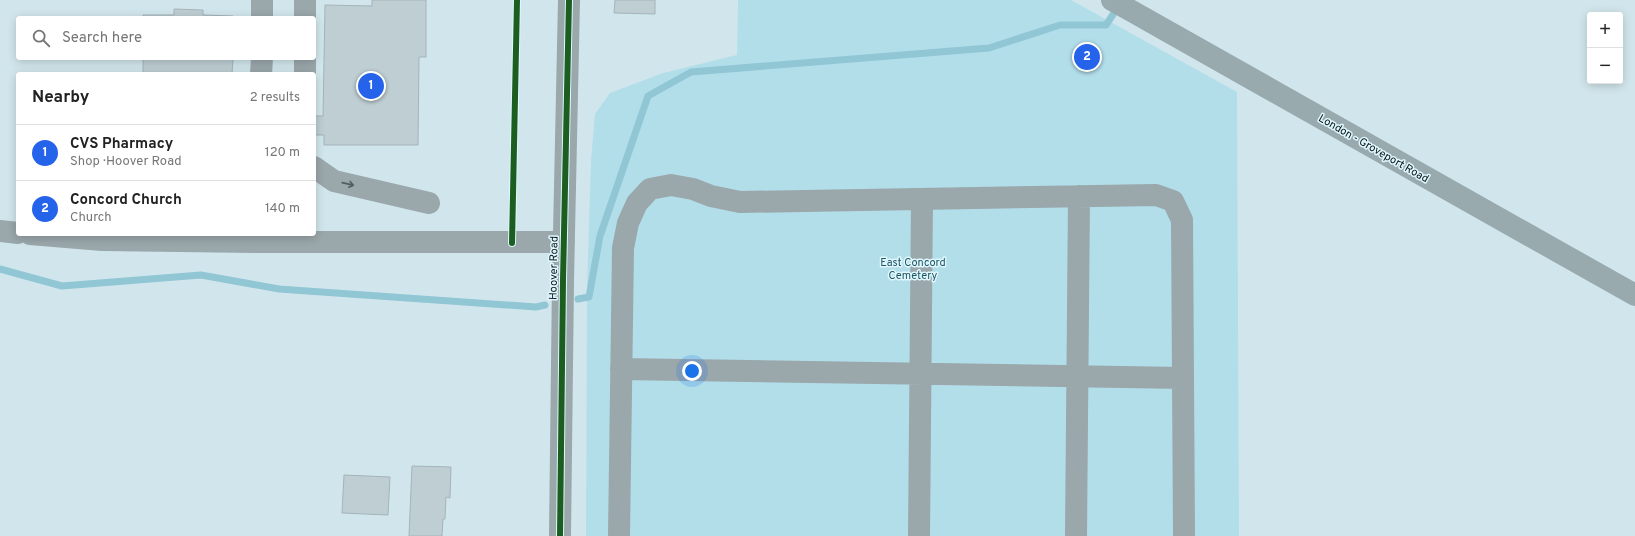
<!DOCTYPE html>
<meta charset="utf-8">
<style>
body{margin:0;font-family:Overpass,sans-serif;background:#f6f6f6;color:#222}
.controls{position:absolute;right:12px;top:12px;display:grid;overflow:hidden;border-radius:4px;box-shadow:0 2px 10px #0003}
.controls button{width:36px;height:36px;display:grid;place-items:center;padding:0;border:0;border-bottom:1px solid #e0e0e0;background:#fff;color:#222;font:20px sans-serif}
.you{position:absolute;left:692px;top:371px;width:14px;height:14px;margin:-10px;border:3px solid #fff;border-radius:50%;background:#1a73e8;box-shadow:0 0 0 6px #1a73e833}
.badge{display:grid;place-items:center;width:26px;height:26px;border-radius:50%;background:#2563eb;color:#fff;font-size:13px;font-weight:700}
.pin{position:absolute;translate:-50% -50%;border:2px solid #fff;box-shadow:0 1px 4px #0006}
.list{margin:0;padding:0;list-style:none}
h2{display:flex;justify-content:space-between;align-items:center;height:52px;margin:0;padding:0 16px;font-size:17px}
h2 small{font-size:13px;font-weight:400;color:#767676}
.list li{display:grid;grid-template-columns:26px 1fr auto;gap:12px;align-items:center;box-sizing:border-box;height:56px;padding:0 16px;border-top:1px solid #e0e0e0}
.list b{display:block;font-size:15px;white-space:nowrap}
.list p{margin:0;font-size:13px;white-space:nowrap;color:#767676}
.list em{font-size:13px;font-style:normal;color:#767676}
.icon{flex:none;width:22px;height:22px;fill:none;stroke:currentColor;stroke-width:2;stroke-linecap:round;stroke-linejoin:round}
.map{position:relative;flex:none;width:1635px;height:536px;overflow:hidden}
.search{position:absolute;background:#fff;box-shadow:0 2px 10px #0003;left:16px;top:16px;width:300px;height:44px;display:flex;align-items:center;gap:10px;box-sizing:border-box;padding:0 14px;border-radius:4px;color:#767676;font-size:15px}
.panel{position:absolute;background:#fff;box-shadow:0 2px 10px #0003;left:16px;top:72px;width:300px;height:164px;border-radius:4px}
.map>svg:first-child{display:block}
.green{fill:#b2deea}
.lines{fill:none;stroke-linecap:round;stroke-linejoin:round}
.stream{stroke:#91c6d5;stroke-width:7}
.building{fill:#beced3;stroke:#a4b4b9}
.minor{stroke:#9aa7ab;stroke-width:22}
.major{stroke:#98aaae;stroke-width:22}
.cycleway-casing{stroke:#dff7fd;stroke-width:8}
.cycleway{stroke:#1b5e20;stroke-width:6}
.oneway{stroke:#505d61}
.labels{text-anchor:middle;stroke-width:3;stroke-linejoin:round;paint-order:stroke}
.street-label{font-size:11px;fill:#051317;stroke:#dff7fd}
.park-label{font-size:11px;fill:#205765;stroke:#dff7fd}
</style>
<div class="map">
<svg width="1635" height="536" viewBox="0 0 1635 536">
<rect width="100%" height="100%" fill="#d1e6ec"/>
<path class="green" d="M 738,0 L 1071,0 L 1237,92 L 1239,536 L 586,536 L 587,289 L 591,160 L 595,114 L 610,93 L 663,73 L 737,55 Z"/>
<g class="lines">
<path class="stream" d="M 0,269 L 62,286 L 201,275 L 279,289 L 536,307 L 545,305
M 578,299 L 589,297 L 600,236 L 648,96 L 691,72 L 989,48 L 1060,25 L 1106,25 L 1118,7"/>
</g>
<path class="building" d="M 372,0 L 426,0 L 426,57 L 419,57 L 418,145 L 324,145 L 324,135 L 314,135 L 314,116 L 323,116 L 325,5 L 372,6 Z
M 615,0 L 655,0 L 655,14 L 614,13 Z
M 174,9 L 203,10 L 203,15 L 233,16 L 233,18 L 143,18 L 143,15 L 174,15 Z
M 143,58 L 233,58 L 232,74 L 143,74 Z
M 412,466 L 451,467 L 450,498 L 446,497 L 445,519 L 443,519 L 442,536 L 409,536 Z
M 344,475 L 390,477 L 388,515 L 342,513 Z"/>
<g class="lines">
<path class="minor" d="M 305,0 L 305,18
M 262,18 L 262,0
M 305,58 L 305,74
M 261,74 L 262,58
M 314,167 L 334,181 L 429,203
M 0,231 L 18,233
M 30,234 L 102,240 L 260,242
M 260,234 L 260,242 L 564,242
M 621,369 L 1183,378
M 560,536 L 563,280 L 569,0
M 619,536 L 623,248 L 628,223 L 637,203 L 650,189 L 671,185 L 693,189 L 711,196 L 740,202 L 1156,195 L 1173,201 L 1182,220 L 1184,536
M 919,536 L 922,199
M 1076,536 L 1079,196"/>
<path class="major" d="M 1112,0 L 1635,295"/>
<defs>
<path id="cycleway" d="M 512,243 L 517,0
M 560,536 L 563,280 L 569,0"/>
</defs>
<use href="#cycleway" class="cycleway-casing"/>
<use href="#cycleway" class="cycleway"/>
</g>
<defs><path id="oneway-shaft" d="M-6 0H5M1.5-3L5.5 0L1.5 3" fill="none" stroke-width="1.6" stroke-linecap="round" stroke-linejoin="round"/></defs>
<use class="oneway" href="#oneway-shaft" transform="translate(348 184) rotate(13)"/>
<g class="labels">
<g class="street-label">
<text transform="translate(1374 148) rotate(30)" y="4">London - Groveport Road</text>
<text transform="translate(553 268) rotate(-89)" y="4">Hoover Road</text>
</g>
<g class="park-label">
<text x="913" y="266">East Concord<tspan x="913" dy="13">Cemetery</tspan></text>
</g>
</g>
</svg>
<div class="controls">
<button>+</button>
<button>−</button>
</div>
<div class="you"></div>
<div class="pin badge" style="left:371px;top:86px">1</div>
<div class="pin badge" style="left:1087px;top:57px">2</div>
<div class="search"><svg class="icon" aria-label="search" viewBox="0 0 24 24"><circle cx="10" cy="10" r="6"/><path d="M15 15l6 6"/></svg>Search here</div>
<section class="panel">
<h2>Nearby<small>2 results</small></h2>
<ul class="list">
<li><span class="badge">1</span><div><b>CVS Pharmacy</b><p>Shop · Hoover Road</p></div><em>120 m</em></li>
<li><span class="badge">2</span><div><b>Concord Church</b><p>Church</p></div><em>140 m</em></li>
</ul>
</section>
</div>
